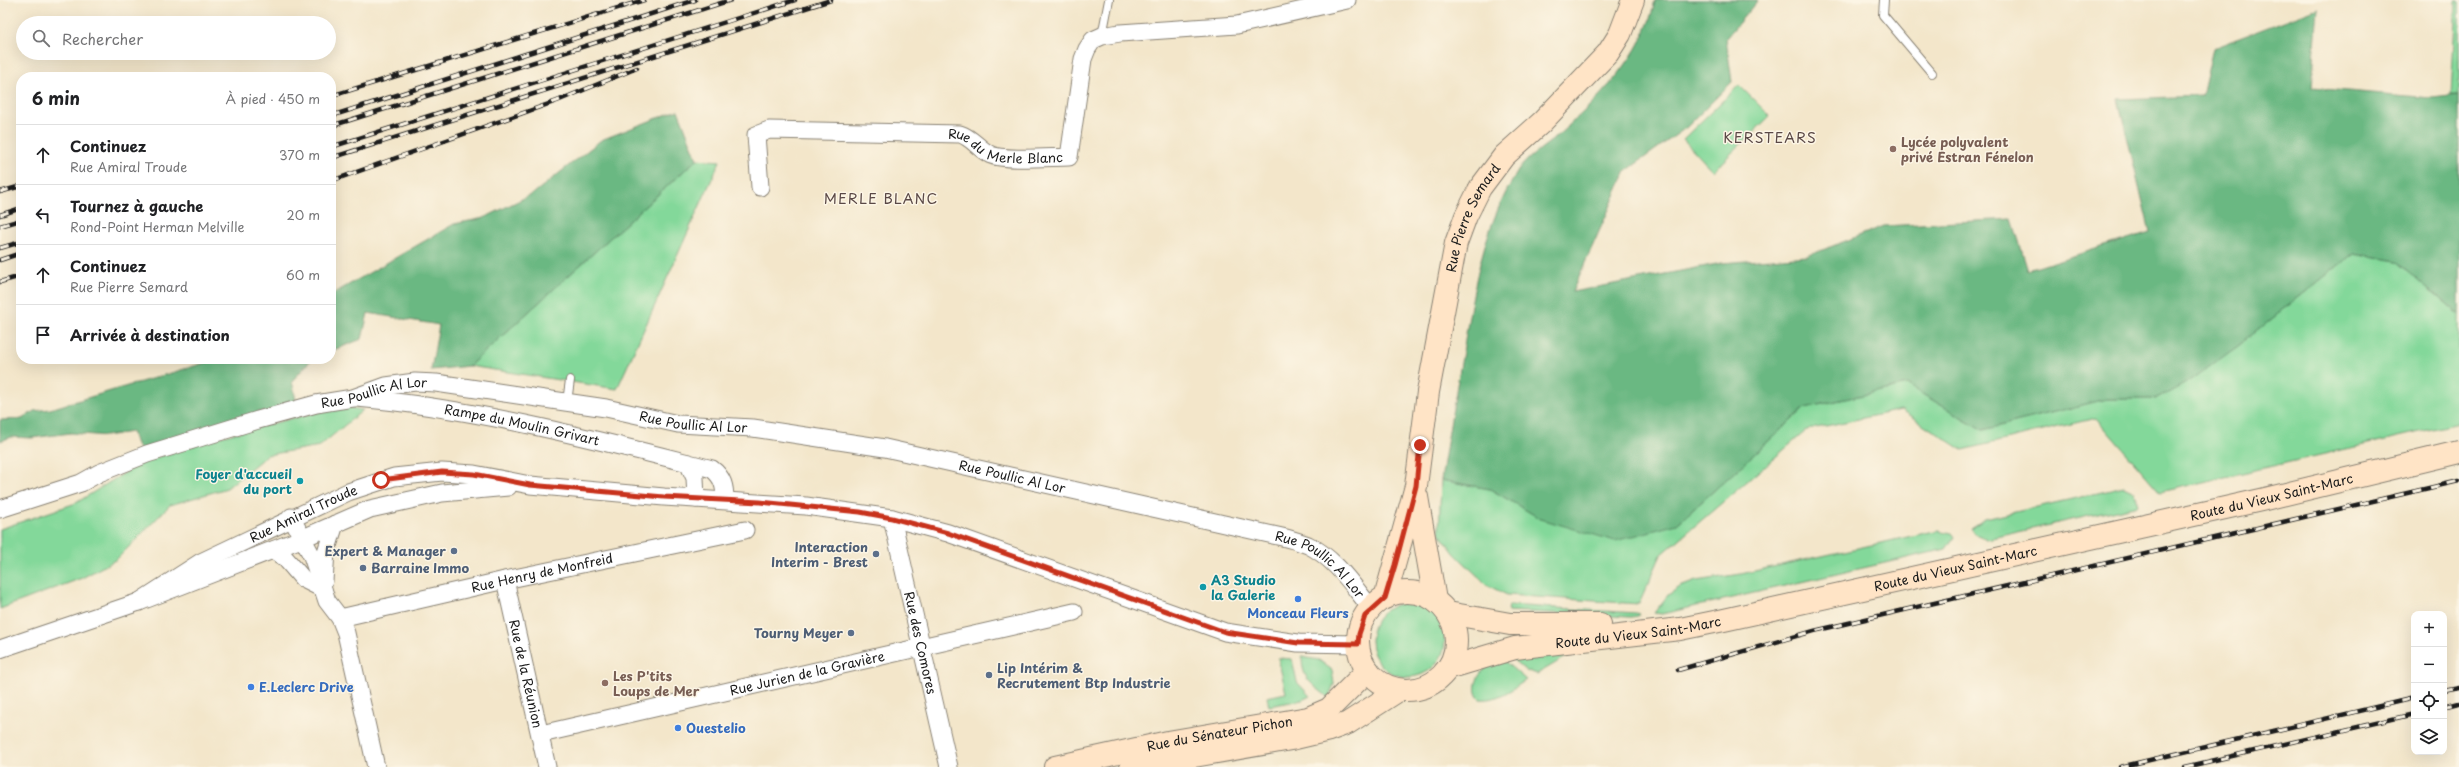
<!DOCTYPE html>
<html lang="fr">
<meta charset="utf-8">
<style>
body{margin:0;font-family:"Playpen Sans",sans-serif;background:#f6f6f6;color:#202124}
.controls{position:absolute;right:12px;bottom:12px;display:grid;overflow:hidden;border-radius:8px;box-shadow:0 4px 16px #0002}
.controls button{width:36px;height:36px;display:grid;place-items:center;padding:0;border:0;border-bottom:1px solid #e0e0e0;background:#fff;color:#202124;font:20px sans-serif}
.stop{position:absolute;width:12px;height:12px;margin:-9px;border:3px solid #c8321e;border-radius:50%;background:#fff}
.stop.end{background:#c8321e;border-color:#fff;box-shadow:0 1px 4px #0008}
.list{margin:0;padding:0;list-style:none}
h2{display:flex;justify-content:space-between;align-items:center;height:52px;margin:0;padding:0 16px;font-size:17px}
h2 small{font-size:13px;font-weight:400;color:#757577}
.list li{display:grid;grid-template-columns:26px 1fr auto;gap:12px;align-items:center;box-sizing:border-box;height:60px;padding:0 16px;border-top:1px solid #e0e0e0}
.list b{display:block;font-size:15px;white-space:nowrap}
.list p{margin:0;font-size:13px;white-space:nowrap;color:#757577}
.list em{font-size:13px;font-style:normal;color:#757577}
.icon{flex:none;width:22px;height:22px;fill:none;stroke:currentColor;stroke-width:2;stroke-linecap:round;stroke-linejoin:round}
.map{position:relative;flex:none;width:2459px;height:767px;overflow:hidden}
.search{position:absolute;background:#fff;box-shadow:0 4px 16px #0002;left:16px;top:16px;width:320px;height:44px;display:flex;align-items:center;gap:10px;box-sizing:border-box;padding:0 14px;border-radius:22px;color:#757577;font-size:15px}
.panel{position:absolute;background:#fff;box-shadow:0 4px 16px #0002;left:16px;top:72px;width:320px;height:292px;border-radius:16px}
.map>svg:first-child{display:block}
.green{fill:#83d89a;stroke:#507a5b}
.forest{fill:#6ab882;stroke:#436a4f}
.lines{fill:none;stroke-linecap:round;stroke-linejoin:round}
.service-casing{stroke:#888173;stroke-width:10}
.minor-casing{stroke:#888173;stroke-width:19}
.secondary-casing{stroke:#888173;stroke-width:24}
.service{stroke:#fff;stroke-width:8}
.minor{stroke:#fff;stroke-width:17}
.secondary{stroke:#ffe4c6;stroke-width:22}
.rail-casing{stroke:#1c1c1c;stroke-width:4.5}
.rail{stroke:#fcf5e5;stroke-width:3;stroke-dasharray:9;stroke-linecap:butt}
.route{stroke:#c8321e;stroke-width:5}
.education-dot{fill:#8d6e63;stroke:#fcf5e5;stroke-width:1.5}
.culture-dot{fill:#0f9aa8;stroke:#fcf5e5;stroke-width:1.5}
.service-dot{fill:#5c6f8a;stroke:#fcf5e5;stroke-width:1.5}
.shop-dot{fill:#3f7fe0;stroke:#fcf5e5;stroke-width:1.5}
.labels{text-anchor:middle;stroke-width:3;stroke-linejoin:round;paint-order:stroke}
.education-label{font-size:13px;font-weight:bold;fill:#785e54;stroke:#fcf5e5;text-anchor:start}
.street-label{font-size:13px;fill:#1c1c1c;stroke:#fcf5e5}
.culture-label{font-size:13px;font-weight:bold;fill:#0d838f;stroke:#fcf5e5;text-anchor:end}
.service-label{font-size:13px;font-weight:bold;fill:#4e5e75;stroke:#fcf5e5;text-anchor:end}
.shop-label{font-size:13px;font-weight:bold;fill:#366cbe;stroke:#fcf5e5;text-anchor:start}
.neighbourhood-label{font-size:14px;letter-spacing:1px;fill:#5a4846;stroke:#fcf5e5}
</style>
<div class="map">
<svg width="2459" height="767" viewBox="0 0 2459 767">
<rect width="100%" height="100%" fill="#fcf5e5"/>
<filter id="ink" filterUnits="userSpaceOnUse"><feTurbulence type="fractalNoise" baseFrequency=".025" numOctaves="2"/><feDisplacementMap in="SourceGraphic" scale="8" xChannelSelector="R" yChannelSelector="G"/><feConvolveMatrix kernelMatrix="1 2 1 2 8 2 1 2 1" color-interpolation-filters="sRGB"/></filter>
<filter id="wash" filterUnits="userSpaceOnUse"><feTurbulence type="fractalNoise" baseFrequency=".012" numOctaves="4" result="noise"/><feDisplacementMap in="SourceGraphic" scale="16" xChannelSelector="R" yChannelSelector="G"/><feGaussianBlur stdDeviation="0.9" result="paint"/><feColorMatrix in="noise" values="0 0 0 0 0 0 0 0 0 0 0 0 0 0 0 0 0 1.4 0 .05"/><feComposite in="paint" operator="in"/></filter>
<g filter="url(#wash)">
<rect width="100%" height="100%" fill="#f3e6ca"/>
<path class="green" d="M 2456,0 L 2459,0 L 2459,95 L 2451,95 Z
M 1739,85 L 1770,116 L 1713,171 L 1683,139 Z
M 697,159 L 720,161 L 617,389 L 469,366 Z
M 2354,253 L 2397,261 L 2459,314 L 2459,423 L 2160,492 L 2096,418 L 1963,450 L 1901,410 L 1807,430 L 1661,555 L 1639,604 L 1507,595 L 1487,585 L 1455,554 L 1439,533 L 1441,480 L 1490,489 L 1541,519 L 1677,524 L 1805,408 L 1907,385 L 1983,430 L 2106,399 L 2157,399 L 2238,346 Z
M 341,406 L 363,410 L 320,446 L 267,455 L 227,488 L 170,505 L 117,559 L 82,578 L 0,609 L 0,529 L 76,503 L 142,462 L 220,437 Z
M 2124,487 L 2134,492 L 2138,505 L 1987,539 L 1975,534 L 1971,528 L 1985,519 Z
M 1939,530 L 1951,533 L 1954,537 L 1946,549 L 1662,614 L 1654,613 L 1668,595 L 1680,587 L 1696,581 L 1741,574 Z
M1371 640a37 37 0 1 1 74 0a37 37 0 1 1-74 0Z
M 1509,605 L 1636,613 L 1639,614 L 1638,616 L 1631,617 L 1508,611 Z
M 1580,651 L 1566,657 L 1537,674 L 1526,671 L 1511,658 Z
M 1302,657 L 1319,660 L 1332,670 L 1334,683 L 1329,698 C 1312,684 1302,680 1302,657 Z
M 1278,658 L 1292,659 L 1297,682 L 1310,696 L 1302,700 L 1269,706 L 1267,697 L 1286,693 Z
M 1503,660 L 1526,680 C 1513,689 1497,701 1480,699 C 1471,691 1477,674 1486,668 C 1490,664 1498,662 1503,660 Z"/>
<path class="forest" d="M 1655,0 L 1758,0 L 1726,38 L 1732,82 L 1687,127 L 1626,171 L 1572,292 L 1722,263 L 1807,256 L 1884,226 L 2012,219 L 2028,270 L 2150,232 L 2118,99 L 2202,96 L 2213,48 L 2318,8 L 2312,88 L 2432,98 L 2459,95 L 2459,314 L 2397,261 L 2354,253 L 2238,346 L 2190,381 L 2157,399 L 2106,399 L 1983,430 L 1907,385 L 1805,408 L 1677,524 L 1615,541 L 1541,519 L 1490,489 L 1441,480 C 1448,435 1456,391 1464,346 C 1474,285 1484,225 1518,171 C 1526,158 1544,147 1556,137 C 1597,100 1644,57 1655,0 Z
M 678,110 L 697,159 L 469,366 L 431,370 L 439,325 L 368,313 L 362,339 L 331,351 L 331,295 L 454,224 L 484,218 L 534,193 L 601,140 Z
M 218,359 L 312,359 L 292,381 L 299,415 L 139,449 L 132,432 L 106,436 L 71,433 L 31,438 L 12,437 L 0,441 L 0,420 L 22,419 L 34,411 L 50,409 Z"/>
</g>
<g filter="url(#ink)">
<g class="lines">
<defs>
<path id="service" d="M 1884,0 L 1883,15 L 1932,73
M 1102,36 L 1109,0
M 567,402 L 570,380"/>
<g id="minor">
<path id="s1" d="M 760,187 L 756,135 L 769,130 L 960,134 C 973,138 978,149 991,155 C 1005,161 1052,157 1069,157 L 1083,59 L 1087,49 L 1093,40 L 1102,36 L 1120,33 L 1237,25 L 1347,0"/>
<path id="s2" d="M 357,398 C 476,408 597,440 712,469 C 723,477 725,487 725,500"/>
<path d="M 688,463 L 695,478 L 696,499"/>
<path id="s3" d="M 0,509 L 81,483 L 99,473 L 147,454 L 258,420 L 316,404 L 353,398 L 386,386 L 415,382 L 436,383 L 606,408 L 678,424 L 753,428 L 885,448 L 1282,537 C 1291,539 1300,542 1308,545 C 1335,558 1353,586 1371,608"/>
<path d="M 291,517 L 312,556 L 327,601 L 340,618 L 346,633 L 376,767"/>
<path id="s4" d="M 892,518 L 949,767"/>
<path d="M 273,550 L 285,558 L 303,579 L 323,589"/>
<path id="s5" d="M 505,580 L 547,767"/>
<path d="M 324,581 L 326,552 L 335,524"/>
<path id="s6" d="M 139,602 L 201,562 L 348,492 L 394,477 L 442,472 L 474,474 L 530,485 L 664,497 L 806,506 L 892,518 L 948,533 L 1225,632 L 1298,643 L 1358,644"/>
<path id="s7" d="M 340,618 L 505,580 L 745,530"/>
<path d="M 0,649 L 139,602 L 301,539 L 370,509 L 442,493 L 508,487"/>
<path id="s8" d="M 541,734 L 1074,612"/>
</g>
<g id="secondary">
<path d="M 1417,497 L 1435,600"/>
<circle cx="1407" cy="641" r="49"/>
<path id="s9" d="M 1385,598 L 1416,486 L 1428,392 L 1456,243 L 1466,216 L 1480,188 L 1504,156 L 1542,122 L 1608,53 L 1620,34 L 1633,0"/>
<path d="M 1448,613 L 1510,624 L 1600,624"/>
<path id="s10" d="M 1448,668 L 1515,648 L 1680,629 L 1724,620 L 2261,500 L 2459,452"/>
<path id="s11" d="M 1055,767 L 1168,742 L 1308,718 L 1329,709 L 1368,670"/>
<path d="M 1131,767 L 1291,739 L 1329,730 L 1348,723 L 1399,690"/>
</g>
</defs>
<use href="#service" class="service-casing"/>
<use href="#minor" class="minor-casing"/>
<use href="#secondary" class="secondary-casing"/>
<use href="#service" class="service"/>
<use href="#minor" class="minor"/>
<use href="#secondary" class="secondary"/>
<defs>
<path id="rail" d="M 331,96 L 644,0
M 331,116 L 695,0
M 331,126 L 731,0
M 331,147 L 795,0
M 331,158 L 831,0
M 331,181 L 557,101 L 637,68
M 0,192 L 21,186
M 0,215 L 21,208
M 0,226 L 21,220
M 0,248 L 21,242
M 0,260 L 21,253
M 0,282 L 21,276
M 1678,670 L 1814,631 L 2459,481
M 2444,691 L 2459,688
M 2444,707 L 2459,703
M 2120,767 L 2414,698
M 2185,767 L 2414,714"/>
</defs>
<use href="#rail" class="rail-casing"/>
<use href="#rail" class="rail"/>
</g>
</g>
<g class="lines" filter="url(#ink)">
<path class="route" d="M 381,480 L 442,472 L 474,474 L 530,485 L 664,497 L 760,502 L 860,512 L 892,518 L 948,533 L 1225,632 L 1298,643 L 1358,644 L 1359,634 L 1365,616 L 1385,598 L 1395,565 L 1416,486 L 1420,445"/>
</g>
<g class="education-dot">
<circle cx="1893" cy="149" r="4"/>
<circle cx="605" cy="683" r="4"/>
</g>
<g class="culture-dot">
<circle cx="300" cy="481" r="4"/>
<circle cx="1203" cy="587" r="4"/>
</g>
<g class="service-dot">
<circle cx="454" cy="551" r="4"/>
<circle cx="876" cy="554" r="4"/>
<circle cx="363" cy="568" r="4"/>
<circle cx="851" cy="633" r="4"/>
<circle cx="989" cy="675" r="4"/>
</g>
<g class="shop-dot">
<circle cx="1298" cy="599" r="4"/>
<circle cx="251" cy="687" r="4"/>
<circle cx="678" cy="728" r="4"/>
</g>
<g class="labels">
<g class="education-label">
<text x="1901" y="147">Lycée polyvalent<tspan x="1901" dy="15">privé Estran Fénelon</tspan></text>
<text x="613" y="681">Les P'tits<tspan x="613" dy="15">Loups de Mer</tspan></text>
</g>
<g class="street-label">
<text dy="5" stroke="none"><textPath href="#s1" startOffset="306">Rue du Merle Blanc</textPath></text>
<text dy="5" stroke="none"><textPath href="#s9" startOffset="392">Rue Pierre Semard</textPath></text>
<text dy="5" stroke="none"><textPath href="#s3" startOffset="393">Rue Poullic Al Lor</textPath></text>
<text dy="5" stroke="none"><textPath href="#s3" startOffset="717">Rue Poullic Al Lor</textPath></text>
<text dy="5" stroke="none"><textPath href="#s2" startOffset="167">Rampe du Moulin Grivart</textPath></text>
<text dy="5" stroke="none"><textPath href="#s3" startOffset="1041">Rue Poullic Al Lor</textPath></text>
<text dy="5" stroke="none"><textPath href="#s10" startOffset="842">Route du Vieux Saint-Marc</textPath></text>
<text dy="5" stroke="none"><textPath href="#s6" startOffset="187">Rue Amiral Troude</textPath></text>
<text dy="5" stroke="none"><textPath href="#s3" startOffset="1365">Rue Poullic Al Lor</textPath></text>
<text dy="5" stroke="none"><textPath href="#s10" startOffset="518">Route du Vieux Saint-Marc</textPath></text>
<text dy="5" stroke="none"><textPath href="#s7" startOffset="207">Rue Henry de Monfreid</textPath></text>
<text dy="5" stroke="none"><textPath href="#s10" startOffset="194">Route du Vieux Saint-Marc</textPath></text>
<text dy="5" stroke="none"><textPath href="#s4" startOffset="128">Rue des Comores</textPath></text>
<text dy="5" stroke="none"><textPath href="#s5" startOffset="96">Rue de la Réunion</textPath></text>
<text dy="5" stroke="none"><textPath href="#s8" startOffset="273">Rue Jurien de la Gravière</textPath></text>
<text dy="5" stroke="none"><textPath href="#s11" startOffset="168">Rue du Sénateur Pichon</textPath></text>
</g>
<g class="culture-label">
<text x="292" y="479">Foyer d'accueil<tspan x="292" dy="15">du port</tspan></text>
<text x="1211" y="585" text-anchor="start">A3 Studio<tspan x="1211" dy="15">la Galerie</tspan></text>
</g>
<g class="service-label">
<text x="868" y="552">Interaction<tspan x="868" dy="15">Interim - Brest</tspan></text>
<text x="446" y="556">Expert &amp; Manager</text>
<text x="371" y="573" text-anchor="start">Barraine Immo</text>
<text x="843" y="638">Tourny Meyer</text>
<text x="997" y="673" text-anchor="start">Lip Intérim &amp;<tspan x="997" dy="15">Recrutement Btp Industrie</tspan></text>
</g>
<g class="shop-label">
<text x="1298" y="618" text-anchor="middle">Monceau Fleurs</text>
<text x="259" y="692">E.Leclerc Drive</text>
<text x="686" y="733">Ouestelio</text>
</g>
<g class="neighbourhood-label">
<text x="1770" y="143">KERSTEARS</text>
<text x="881" y="204">MERLE BLANC</text>
</g>
</g>
</svg>
<div class="controls">
<button>+</button>
<button>−</button>
<button><svg class="icon" aria-label="locate" viewBox="0 0 24 24"><circle cx="12" cy="12" r="6"/><path d="M12 2v4M12 18v4M2 12h4M18 12h4"/></svg></button>
<button><svg class="icon" aria-label="layers" viewBox="0 0 24 24"><path d="M12 4l9 5-9 5-9-5zM3 14l9 5 9-5"/></svg></button>
</div>
<div class="stop" style="left:381px;top:480px"></div>
<div class="stop end" style="left:1420px;top:445px"></div>
<div class="search"><svg class="icon" aria-label="search" viewBox="0 0 24 24"><circle cx="10" cy="10" r="6"/><path d="M15 15l6 6"/></svg>Rechercher</div>
<section class="panel">
<h2>6 min<small>À pied · 450 m</small></h2>
<ul class="list">
<li><svg class="icon" aria-label="ahead" viewBox="0 0 24 24"><path d="M12 20V5M6 11l6-6 6 6"/></svg><div><b>Continuez</b><p>Rue Amiral Troude</p></div><em>370 m</em></li>
<li><svg class="icon" aria-label="left" viewBox="0 0 24 24"><path d="M17 20v-9H6M10 6l-5 5 5 5"/></svg><div><b>Tournez à gauche</b><p>Rond-Point Herman Melville</p></div><em>20 m</em></li>
<li><svg class="icon" aria-label="ahead" viewBox="0 0 24 24"><path d="M12 20V5M6 11l6-6 6 6"/></svg><div><b>Continuez</b><p>Rue Pierre Semard</p></div><em>60 m</em></li>
<li><svg class="icon" aria-label="arrive" viewBox="0 0 24 24"><path d="M6 21V4h12l-3 4 3 4H6"/></svg><div><b>Arrivée à destination</b></div></li>
</ul>
</section>
</div>
